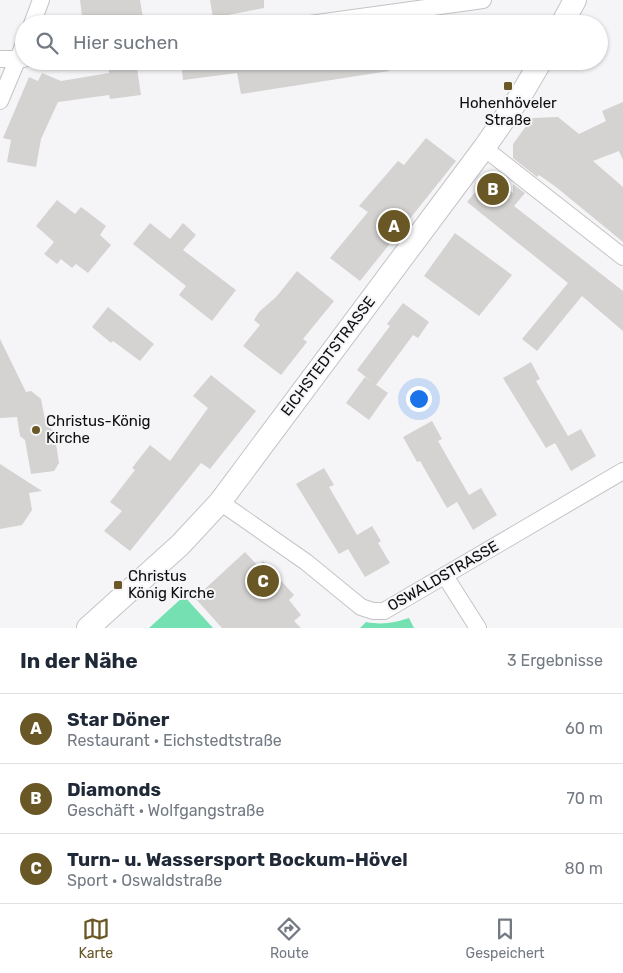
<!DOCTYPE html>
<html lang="de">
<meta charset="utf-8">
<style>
body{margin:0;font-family:Rubik,sans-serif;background:#f6f6f7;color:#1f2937}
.you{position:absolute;left:418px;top:398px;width:18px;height:18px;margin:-12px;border:4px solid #fff;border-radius:50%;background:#1a73e8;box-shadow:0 0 0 8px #1a73e833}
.badge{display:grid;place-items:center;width:32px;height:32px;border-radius:50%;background:#695725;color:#fff;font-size:16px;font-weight:700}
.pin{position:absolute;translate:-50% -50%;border:2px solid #fff;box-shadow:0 1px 5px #0006}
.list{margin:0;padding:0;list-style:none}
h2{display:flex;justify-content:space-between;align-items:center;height:65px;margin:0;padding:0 20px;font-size:21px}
h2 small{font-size:16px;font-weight:400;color:#747a83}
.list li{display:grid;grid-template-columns:32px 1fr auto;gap:15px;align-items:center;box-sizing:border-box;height:70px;padding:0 20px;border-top:1px solid #e0e1e3}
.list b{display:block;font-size:19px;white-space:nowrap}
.list p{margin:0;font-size:16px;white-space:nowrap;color:#747a83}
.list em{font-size:16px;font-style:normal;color:#747a83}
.icon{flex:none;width:28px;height:28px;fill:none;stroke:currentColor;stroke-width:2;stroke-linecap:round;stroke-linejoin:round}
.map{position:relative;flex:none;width:623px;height:628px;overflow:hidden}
.search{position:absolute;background:#fff;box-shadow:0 1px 4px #0004;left:15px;right:15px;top:15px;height:55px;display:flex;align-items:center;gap:12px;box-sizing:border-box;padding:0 18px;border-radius:28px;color:#747a83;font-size:19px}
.sheet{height:275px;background:#fff}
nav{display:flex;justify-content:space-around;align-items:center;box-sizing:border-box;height:70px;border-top:1px solid #e0e1e3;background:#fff;font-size:14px;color:#747a83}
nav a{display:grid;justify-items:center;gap:2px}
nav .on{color:#695725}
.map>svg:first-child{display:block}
.green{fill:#75e0b1}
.building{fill:#d4d3d1}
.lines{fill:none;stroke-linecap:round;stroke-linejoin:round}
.street-casing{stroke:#c4c4c7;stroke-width:18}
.secondary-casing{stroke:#c4c4c7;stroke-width:24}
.street{stroke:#fff;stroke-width:16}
.secondary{stroke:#fff;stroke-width:22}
.poi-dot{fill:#695725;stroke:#f5f5f8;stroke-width:2}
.labels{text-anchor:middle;stroke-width:4;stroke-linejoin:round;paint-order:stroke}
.poi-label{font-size:15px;fill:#0c0d0d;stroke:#f5f5f8;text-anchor:start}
.street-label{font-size:15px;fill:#0c0d0d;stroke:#f5f5f8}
</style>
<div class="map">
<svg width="623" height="628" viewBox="0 0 623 628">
<rect width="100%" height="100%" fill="#f5f5f8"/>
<path class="green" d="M 184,596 L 213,628 L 149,628 Z
M 409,618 L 414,628 L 360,628 L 366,622 C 382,625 394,623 409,618 Z"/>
<path class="building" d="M 80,0 L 140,0 L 144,24 L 83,24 Z
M 210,0 L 264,0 L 264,8 L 213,18 Z
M 136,61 L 141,95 L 110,99 L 109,95 L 58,102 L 41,139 L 36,167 L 7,162 L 11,140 L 3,138 L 29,77 L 38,81 L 42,73 L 61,81 L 109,73 L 108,65 Z
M 181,61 L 388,61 L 389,71 L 241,94 L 237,73 L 183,80 Z
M 623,102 L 623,160 L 619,151 L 593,161 L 623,187 L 623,242 L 556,187 L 539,175 L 537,177 L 513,158 L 513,144 L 532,118 L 558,117 L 579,134 L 606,121 L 602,111 Z
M 426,138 L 456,161 L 360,281 L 330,258 L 368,212 L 359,206 L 398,161 L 404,165 Z
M 490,174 L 513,193 L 513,184 L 525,193 L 514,206 L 623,291 L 623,331 L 582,296 L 537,351 L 522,339 L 568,283 L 467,202 Z
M 57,200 L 75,214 L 81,207 L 106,226 L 100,235 L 111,245 L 88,273 L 76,264 L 72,268 L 61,259 L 57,264 L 44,254 L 54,242 L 36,226 Z
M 150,223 L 170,239 L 183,223 L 196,235 L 183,250 L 236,290 L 212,321 L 179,295 L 186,286 L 133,244 Z
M 455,233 L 512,275 L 479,316 L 424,276 Z
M 297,271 L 334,301 L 303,339 L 307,342 L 281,375 L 243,346 L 260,325 L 254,320 L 259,312 L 277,296 Z
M 403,303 L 429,322 L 418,338 L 413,335 L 376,385 L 357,370 L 390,326 L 387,324 Z
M 108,307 L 154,344 L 140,361 L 113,341 L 111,343 L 92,327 Z
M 0,339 L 26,392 L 31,391 L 41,399 L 46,425 L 54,431 L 59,463 L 54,471 L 31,474 L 25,440 L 20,436 L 17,417 L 0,418 Z
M 531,362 L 540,379 L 536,381 L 568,436 L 546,448 L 503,378 Z
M 211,375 L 256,411 L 210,469 L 201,463 L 130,551 L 104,531 L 122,511 L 110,502 L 135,470 L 132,468 L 150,445 L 170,461 L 208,408 L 193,396 Z
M 365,377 L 388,393 L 369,420 L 346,403 Z
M 432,421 L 442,439 L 438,441 L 469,495 L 481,488 L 497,515 L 473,530 L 457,502 L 447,508 L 420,461 L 417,462 L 403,437 Z
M 581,429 L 596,456 L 571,471 L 555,443 Z
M 0,464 L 42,491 L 29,493 L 32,510 L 22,525 L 0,529 Z
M 324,468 L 334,485 L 329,487 L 357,535 L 372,526 L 381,541 L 378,543 L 390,563 L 365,577 L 348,549 L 339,554 L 296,484 Z
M 245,552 L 258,566 L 263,561 L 294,595 L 289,600 L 301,615 L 294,621 L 301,628 L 222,628 L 195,598 Z"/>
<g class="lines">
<defs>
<path id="street" d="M 32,24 L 41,0
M 310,24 L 483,0
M 0,59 L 24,59
M 0,101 L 24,44
M 484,148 L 623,257
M 220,502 L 306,562 L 361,607 L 373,611 L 384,611 L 623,471
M 445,576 L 478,628"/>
<path id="secondary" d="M 562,24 L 575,0
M 88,628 L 180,545 L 220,502 L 484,148 L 521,95 L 541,61"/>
</defs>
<use href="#street" class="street-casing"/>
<use href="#secondary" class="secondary-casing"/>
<use href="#street" class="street"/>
<use href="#secondary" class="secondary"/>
</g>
<g class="poi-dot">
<rect x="503" y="81" width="10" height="10" rx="2.5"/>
<circle cx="36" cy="430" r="5"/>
<rect x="113" y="580" width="10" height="10" rx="2.5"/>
</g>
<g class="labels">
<g class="poi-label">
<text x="508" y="108" text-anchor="middle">Hohenhöveler<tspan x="508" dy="17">Straße</tspan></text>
<text x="46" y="426">Christus-König<tspan x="46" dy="17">Kirche</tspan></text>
<text x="128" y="581">Christus<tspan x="128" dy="17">König Kirche</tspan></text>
</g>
<g class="street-label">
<text transform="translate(328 356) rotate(-53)" y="5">EICHSTEDTSTRASSE</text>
<text transform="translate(443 576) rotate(-30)" y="5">OSWALDSTRASSE</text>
</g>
</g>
</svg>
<div class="you"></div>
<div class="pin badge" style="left:394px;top:226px">A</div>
<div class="pin badge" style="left:493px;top:189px">B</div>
<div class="pin badge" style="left:263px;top:581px">C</div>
<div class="search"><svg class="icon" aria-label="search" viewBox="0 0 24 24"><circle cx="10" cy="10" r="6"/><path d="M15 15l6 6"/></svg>Hier suchen</div>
</div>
<section class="sheet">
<h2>In der Nähe<small>3 Ergebnisse</small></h2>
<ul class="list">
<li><span class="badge">A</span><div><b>Star Döner</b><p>Restaurant · Eichstedtstraße</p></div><em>60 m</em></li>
<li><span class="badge">B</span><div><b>Diamonds</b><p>Geschäft · Wolfgangstraße</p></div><em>70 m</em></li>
<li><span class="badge">C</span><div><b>Turn- u. Wassersport Bockum-Hövel</b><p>Sport · Oswaldstraße</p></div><em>80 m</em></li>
</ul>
</section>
<nav>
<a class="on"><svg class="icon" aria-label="map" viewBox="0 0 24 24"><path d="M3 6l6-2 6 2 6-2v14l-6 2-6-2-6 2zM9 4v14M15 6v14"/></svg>Karte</a>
<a><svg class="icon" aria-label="directions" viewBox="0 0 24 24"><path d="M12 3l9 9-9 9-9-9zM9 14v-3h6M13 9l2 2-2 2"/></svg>Route</a>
<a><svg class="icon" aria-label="saved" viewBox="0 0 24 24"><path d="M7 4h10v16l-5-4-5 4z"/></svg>Gespeichert</a>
</nav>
